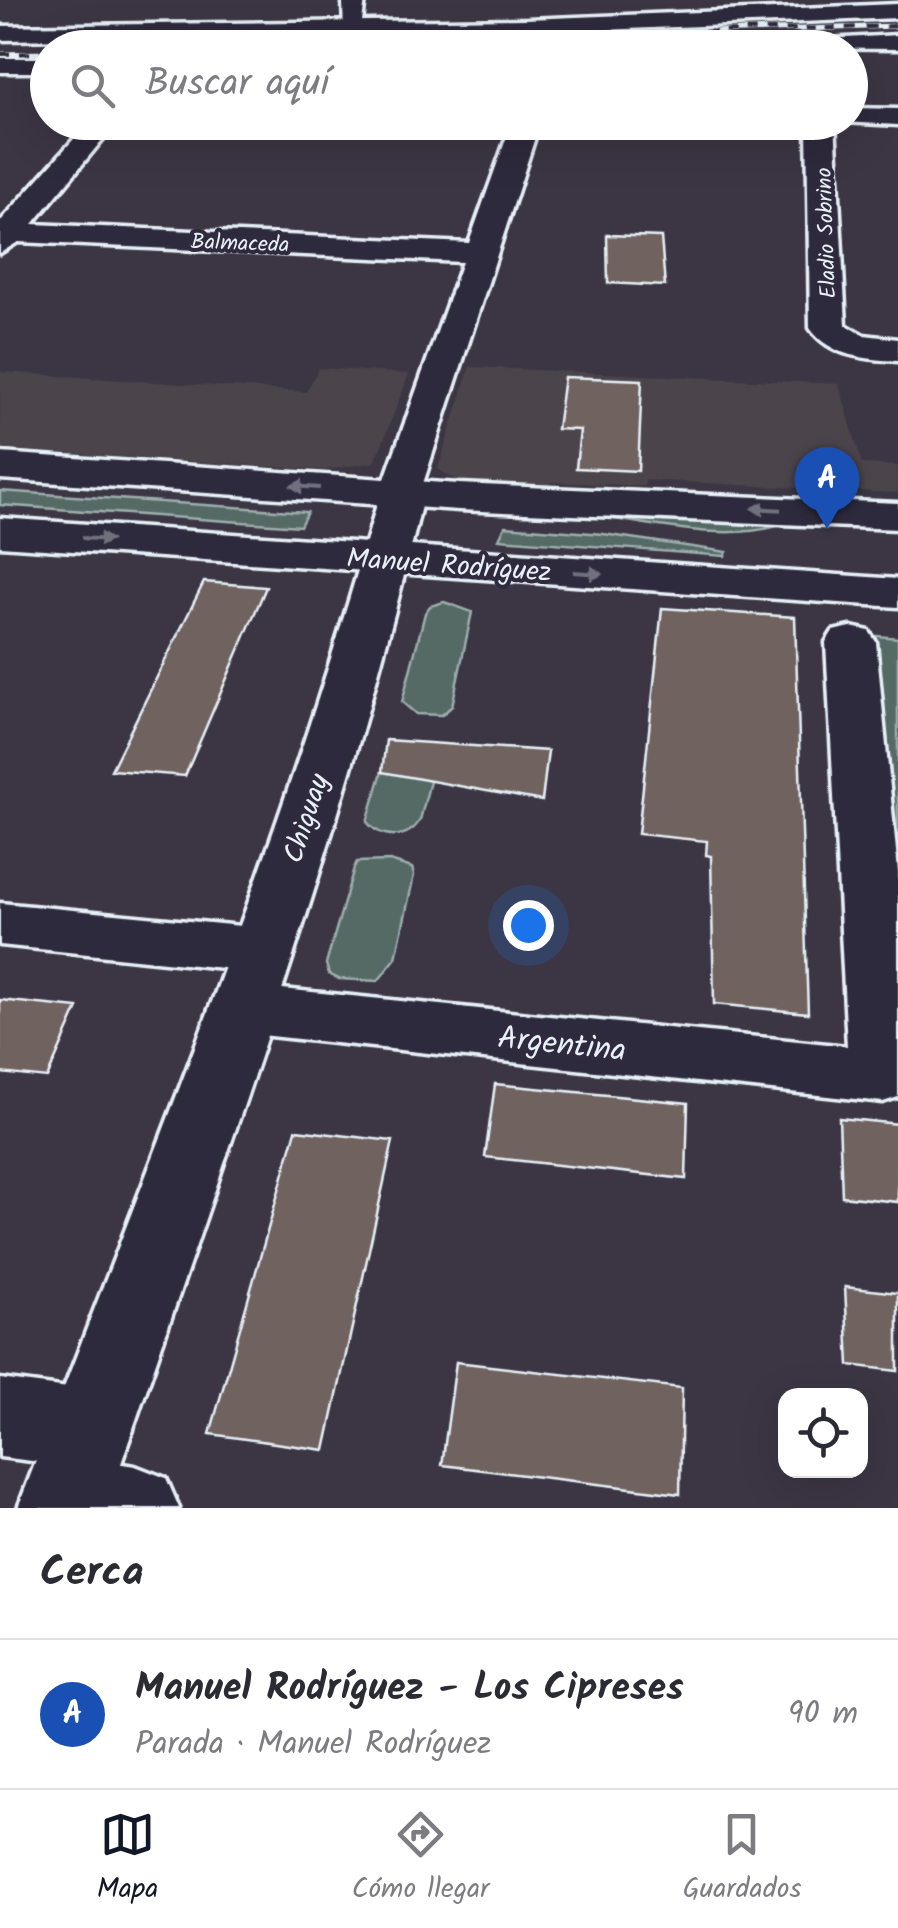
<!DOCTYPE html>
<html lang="es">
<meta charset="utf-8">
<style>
body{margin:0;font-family:Kalam,sans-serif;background:#f2f2f3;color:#2b2b33}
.controls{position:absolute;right:30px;bottom:30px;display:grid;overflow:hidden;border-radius:20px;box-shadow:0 10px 40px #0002}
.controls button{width:90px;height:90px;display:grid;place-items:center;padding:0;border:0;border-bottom:2px solid #e1e1e2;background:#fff;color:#2b2b33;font:50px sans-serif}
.you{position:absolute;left:528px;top:925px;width:35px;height:35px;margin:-25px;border:8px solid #fff;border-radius:50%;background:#1a73e8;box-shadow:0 0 0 15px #1a73e833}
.badge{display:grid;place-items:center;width:65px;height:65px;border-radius:50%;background:#111827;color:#fff;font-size:32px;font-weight:700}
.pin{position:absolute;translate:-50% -82px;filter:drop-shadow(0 2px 5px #0008)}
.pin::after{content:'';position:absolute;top:52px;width:35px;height:30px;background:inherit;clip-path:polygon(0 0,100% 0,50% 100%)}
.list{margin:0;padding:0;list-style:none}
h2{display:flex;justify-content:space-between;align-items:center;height:130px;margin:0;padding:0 40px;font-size:42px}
h2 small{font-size:32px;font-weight:400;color:#7c7c81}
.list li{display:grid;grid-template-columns:65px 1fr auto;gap:30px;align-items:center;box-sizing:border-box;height:150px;padding:0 40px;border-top:2px solid #e1e1e2}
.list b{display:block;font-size:38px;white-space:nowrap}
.list p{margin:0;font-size:32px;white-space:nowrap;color:#7c7c81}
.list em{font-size:32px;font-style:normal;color:#7c7c81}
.icon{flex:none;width:55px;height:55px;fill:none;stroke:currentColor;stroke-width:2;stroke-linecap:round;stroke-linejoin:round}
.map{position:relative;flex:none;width:898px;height:1508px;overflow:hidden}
.search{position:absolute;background:#fff;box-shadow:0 10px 40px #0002;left:30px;right:30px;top:30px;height:110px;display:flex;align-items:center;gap:25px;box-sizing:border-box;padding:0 35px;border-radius:55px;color:#7c7c81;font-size:38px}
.sheet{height:280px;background:#fff}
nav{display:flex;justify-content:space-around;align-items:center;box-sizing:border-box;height:140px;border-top:2px solid #e1e1e2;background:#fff;font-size:28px;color:#7c7c81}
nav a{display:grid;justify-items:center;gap:5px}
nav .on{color:#111827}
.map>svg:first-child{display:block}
.built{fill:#4c444c}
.green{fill:#546a65;stroke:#9eaeae;stroke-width:2.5}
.building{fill:#70645f;stroke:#e8f1f8;stroke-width:2.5}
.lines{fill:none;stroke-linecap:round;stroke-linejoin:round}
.street-casing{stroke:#e8f1f8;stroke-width:7}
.secondary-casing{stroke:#e8f1f8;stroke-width:7}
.primary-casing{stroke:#e8f1f8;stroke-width:7}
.street{fill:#2f2a3d;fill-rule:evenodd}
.secondary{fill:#2f2a3d;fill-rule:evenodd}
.primary{fill:#2f2a3d;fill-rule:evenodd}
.rail-casing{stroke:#e8f1f8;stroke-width:5}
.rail{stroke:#2f2a3d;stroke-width:4;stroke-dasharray:10;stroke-linecap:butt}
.oneway{fill:#70707e}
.labels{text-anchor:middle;stroke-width:8;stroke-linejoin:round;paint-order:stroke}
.far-street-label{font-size:22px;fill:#e8f1f8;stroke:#2f2a3d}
.street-label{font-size:28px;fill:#e8f1f8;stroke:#2f2a3d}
.near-street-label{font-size:32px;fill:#e8f1f8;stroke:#2f2a3d}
</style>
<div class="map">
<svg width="898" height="1508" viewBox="0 0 898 1508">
<rect width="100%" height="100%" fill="#3c3644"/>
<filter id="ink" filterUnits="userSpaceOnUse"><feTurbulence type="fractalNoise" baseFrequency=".01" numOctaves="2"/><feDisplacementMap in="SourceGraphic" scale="20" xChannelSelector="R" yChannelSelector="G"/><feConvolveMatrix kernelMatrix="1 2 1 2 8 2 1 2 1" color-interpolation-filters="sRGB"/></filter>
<g filter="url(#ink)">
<path class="built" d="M 470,367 L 839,384 L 862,464 L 898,466 L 898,493 L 645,480 L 644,486 L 550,482 L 550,490 L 460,483 L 438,469 Z
M 319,368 L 409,374 L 375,462 L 325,470 L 0,449 L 0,372 L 306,392 Z"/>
<path class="green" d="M 0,491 L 307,512 L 300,526 L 0,505 Z
M 611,515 L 777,526 C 722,542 653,523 597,517 Z
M 505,526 L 603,534 L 727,552 L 725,556 L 499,539 Z
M 444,602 L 472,612 L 452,706 L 442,715 L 416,714 L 402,702 L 425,613 L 430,606 Z
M 866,635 L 898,638 L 898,955 Z
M 387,755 L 435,762 L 420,820 C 408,841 381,839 367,822 Z
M 390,861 L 412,868 L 414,875 L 396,958 L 378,981 L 339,979 L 329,974 L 326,964 L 354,868 L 357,862 Z"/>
<path class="building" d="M 607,235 L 661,237 L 665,286 L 608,283 Z
M 564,377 L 642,380 L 638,471 L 576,468 L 580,430 L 557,429 Z
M 204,582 L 266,587 L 185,776 L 111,770 Z
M 662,608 L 795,617 L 808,1013 L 714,1004 L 711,856 L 706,855 L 707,841 L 638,834 Z
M 386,740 L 548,751 L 542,801 L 382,772 Z
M 0,1000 L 78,1008 L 47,1078 L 0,1073 Z
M 495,1084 L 688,1103 L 686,1179 L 485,1157 Z
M 839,1118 L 898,1124 L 898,1202 L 842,1196 Z
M 296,1130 L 393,1141 L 325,1450 L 210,1434 Z
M 845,1287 L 898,1293 L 898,1371 L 849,1365 Z
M 456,1362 L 682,1388 L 680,1494 L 442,1465 Z"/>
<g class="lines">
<defs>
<path id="street" d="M 343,0 L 365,0 L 360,35 L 344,35 Z
M 898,35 L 898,49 L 781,48 L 793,41 Z
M 0,58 L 48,58 L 48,72 L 0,72 Z
M 850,108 L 898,109 L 898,125 L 843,122 L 850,122 Z
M 89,122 L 117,122 L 33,224 L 469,243 L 512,122 L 540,122 L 417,502 L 402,506 L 387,502 L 380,493 L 462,262 L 18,242 L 0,253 L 0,222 Z
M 807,122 L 835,122 L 846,325 L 864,335 L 898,339 L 898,361 C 866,359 830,357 810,328 Z
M 851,627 L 869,631 L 876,642 L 898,872 L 898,1097 L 883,1102 L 242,1033 L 219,1026 L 209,1009 L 219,992 L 242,985 L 847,1046 L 826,642 L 833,631 Z
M 0,903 L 262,928 L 284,934 L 294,950 L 284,966 L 262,972 L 0,945 Z
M 0,1379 L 91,1391 L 121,1402 L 133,1430 L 121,1458 L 109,1462 L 135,1466 L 166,1478 L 179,1508 L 27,1508 L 22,1498 L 35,1468 L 48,1463 L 0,1457 Z"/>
<path id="secondary" d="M 898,4 L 898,18 L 527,33 L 0,40 L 0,26 L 527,19 Z
M 402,480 L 417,484 L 424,493 C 344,838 219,1173 106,1508 L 18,1508 C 145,1173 285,839 380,493 L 387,484 Z"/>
<path id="primary" d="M 0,453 L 459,484 L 898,503 L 898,529 L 459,510 L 0,479 Z
M 0,518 L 898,579 L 898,607 L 0,546 Z"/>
</defs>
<use href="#street" class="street-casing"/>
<use href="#secondary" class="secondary-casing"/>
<use href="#primary" class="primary-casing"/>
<use href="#street" class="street"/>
<use href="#secondary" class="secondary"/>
<use href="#primary" class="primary"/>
<defs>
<path id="rail" d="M 206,48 L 898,26
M 0,54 L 48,53"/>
</defs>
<use href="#rail" class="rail-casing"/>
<use href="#rail" class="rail"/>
</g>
<defs><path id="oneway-solid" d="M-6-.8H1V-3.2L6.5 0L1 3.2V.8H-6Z" transform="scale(2.5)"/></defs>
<g class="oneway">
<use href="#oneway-solid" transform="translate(305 487) rotate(-176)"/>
<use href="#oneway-solid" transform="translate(766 509) rotate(-177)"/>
<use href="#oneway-solid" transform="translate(97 539) rotate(4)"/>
<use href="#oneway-solid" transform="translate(588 573) rotate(4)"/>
</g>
</g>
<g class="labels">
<g class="far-street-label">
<text transform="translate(825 233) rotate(-92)" y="8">Eladio Sobrino</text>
<text transform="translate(240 242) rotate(2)" y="8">Balmaceda</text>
</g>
<g class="street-label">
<text transform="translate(449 564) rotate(4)" y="10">Manuel Rodríguez</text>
<text transform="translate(305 818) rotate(-72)" y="10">Chiguay</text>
</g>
<g class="near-street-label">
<text transform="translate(562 1043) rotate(6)" y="11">Argentina</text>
</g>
</g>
</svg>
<div class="controls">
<button><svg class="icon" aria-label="locate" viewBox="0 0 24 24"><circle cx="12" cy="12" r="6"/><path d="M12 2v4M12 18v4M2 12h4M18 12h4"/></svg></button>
</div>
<div class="you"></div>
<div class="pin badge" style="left:827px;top:529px;background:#1a4fb4">A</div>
<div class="search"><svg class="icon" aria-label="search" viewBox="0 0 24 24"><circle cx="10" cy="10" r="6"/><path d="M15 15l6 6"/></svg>Buscar aquí</div>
</div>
<section class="sheet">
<h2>Cerca<small></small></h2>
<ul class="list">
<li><span class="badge" style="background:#1a4fb4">A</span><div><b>Manuel Rodríguez - Los Cipreses</b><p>Parada · Manuel Rodríguez</p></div><em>90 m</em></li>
</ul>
</section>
<nav>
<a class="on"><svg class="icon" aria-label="map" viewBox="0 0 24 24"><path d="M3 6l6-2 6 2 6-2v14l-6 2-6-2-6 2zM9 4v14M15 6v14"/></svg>Mapa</a>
<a><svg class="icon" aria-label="directions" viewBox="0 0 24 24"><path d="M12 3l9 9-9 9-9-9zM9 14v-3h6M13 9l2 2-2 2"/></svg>Cómo llegar</a>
<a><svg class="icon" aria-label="saved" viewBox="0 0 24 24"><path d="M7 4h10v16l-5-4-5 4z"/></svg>Guardados</a>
</nav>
